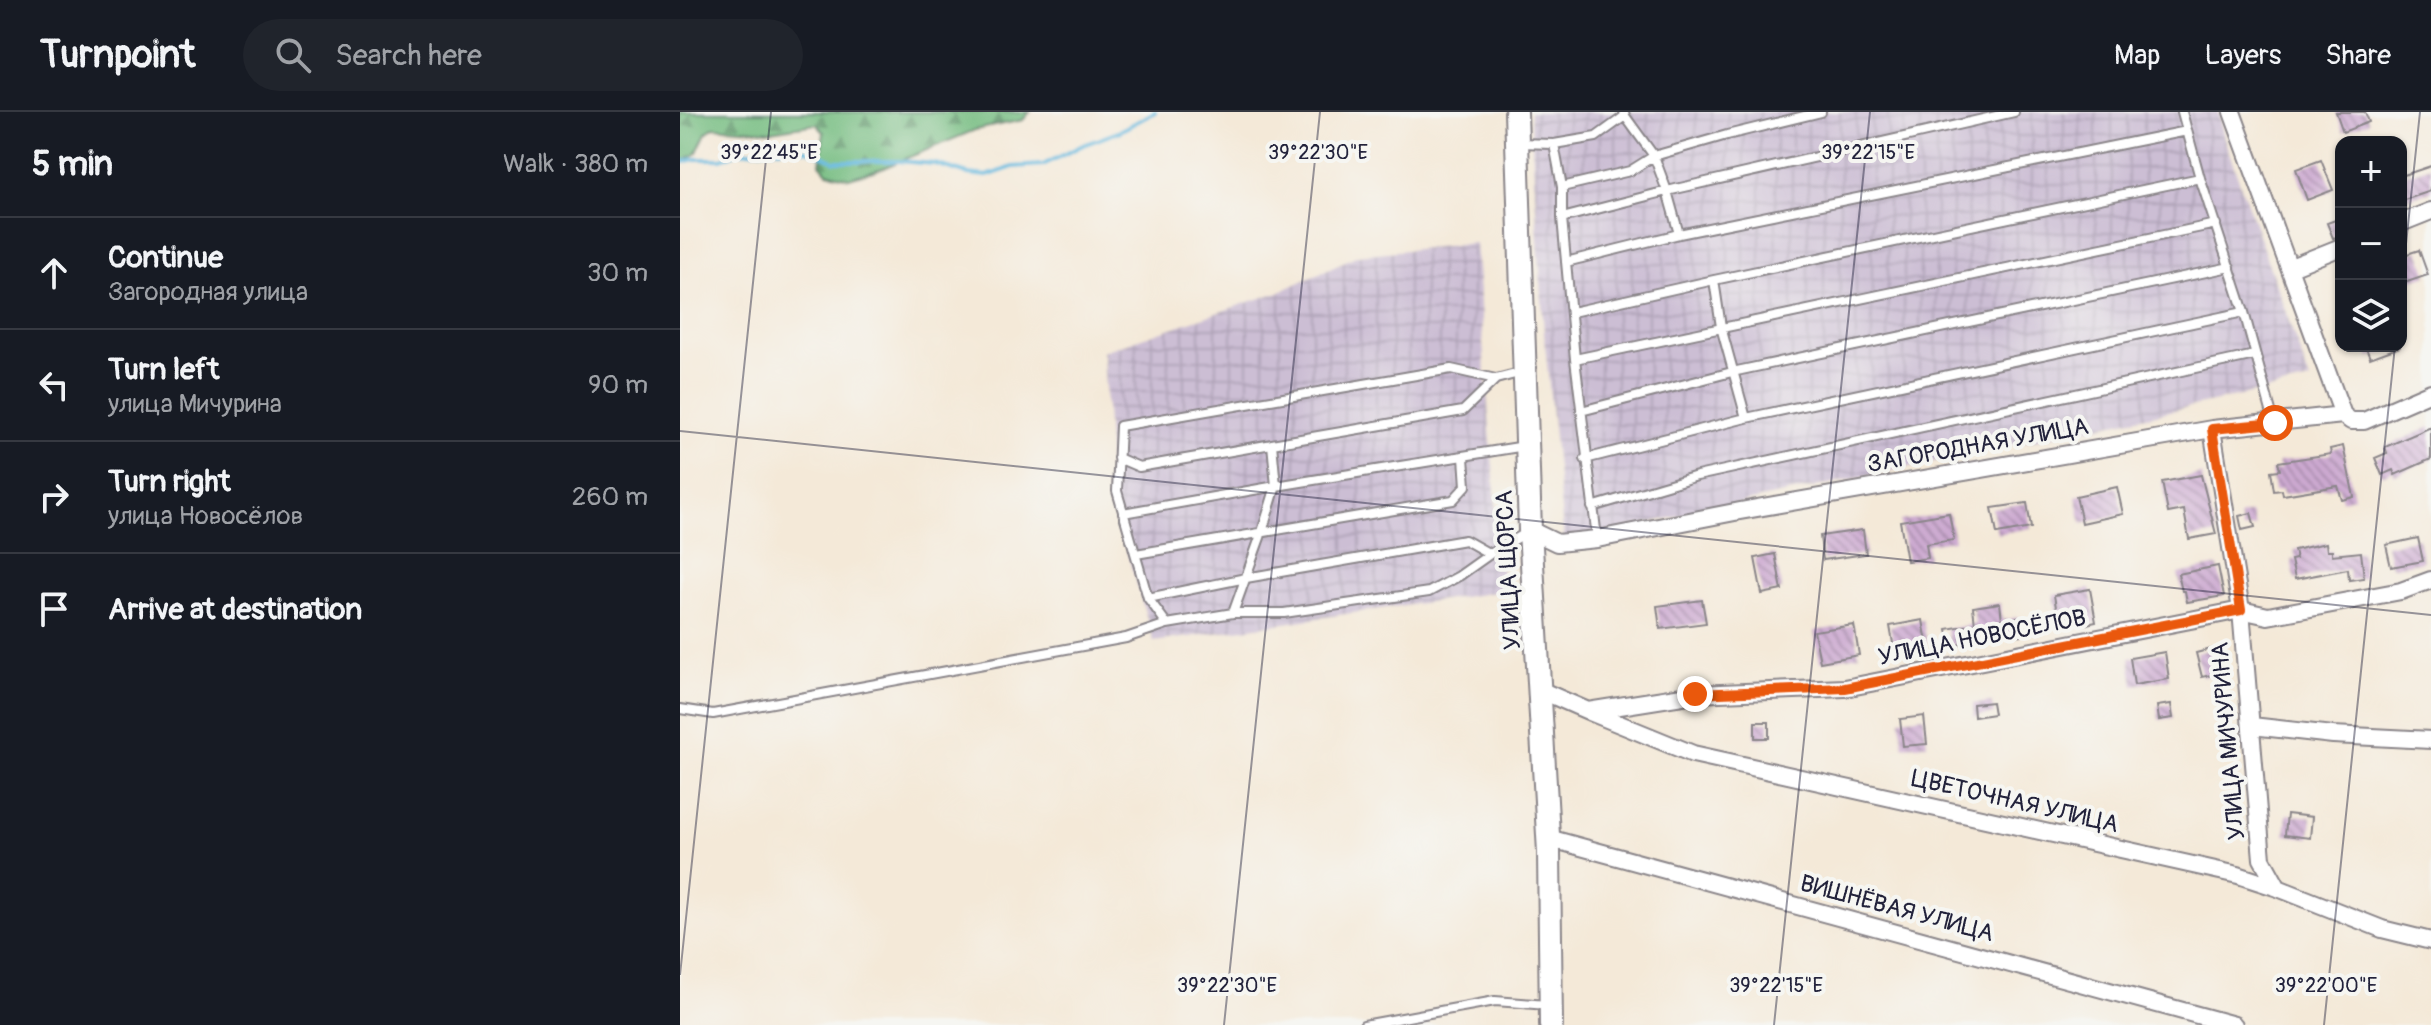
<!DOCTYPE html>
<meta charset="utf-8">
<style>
body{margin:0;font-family:Pangolin,sans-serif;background:#20242c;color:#f1f3f6}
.controls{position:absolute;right:24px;top:24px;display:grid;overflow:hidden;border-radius:16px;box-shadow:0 2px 6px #0004}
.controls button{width:72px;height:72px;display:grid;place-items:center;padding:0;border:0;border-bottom:2px solid #363941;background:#171b24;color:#f1f3f6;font:40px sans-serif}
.stop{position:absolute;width:24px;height:24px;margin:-18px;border:6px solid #ea580c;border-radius:50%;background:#fff}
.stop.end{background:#ea580c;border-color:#fff;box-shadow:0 2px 8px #0008}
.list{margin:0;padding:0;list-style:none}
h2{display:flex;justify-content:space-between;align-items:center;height:104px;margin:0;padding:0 32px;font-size:34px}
h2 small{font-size:26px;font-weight:400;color:#9ea1a6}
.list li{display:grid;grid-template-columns:52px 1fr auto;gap:24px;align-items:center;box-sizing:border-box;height:112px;padding:0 32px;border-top:2px solid #363941}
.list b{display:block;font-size:30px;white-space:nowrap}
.list p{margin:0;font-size:26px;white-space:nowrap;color:#9ea1a6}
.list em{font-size:26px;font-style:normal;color:#9ea1a6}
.icon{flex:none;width:44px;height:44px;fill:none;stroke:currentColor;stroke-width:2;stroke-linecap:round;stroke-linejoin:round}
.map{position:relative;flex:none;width:1751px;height:913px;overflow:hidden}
header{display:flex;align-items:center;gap:48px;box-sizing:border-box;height:112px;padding:0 40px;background:#171b24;border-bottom:2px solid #363941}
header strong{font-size:38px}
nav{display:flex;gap:44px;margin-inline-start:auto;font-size:28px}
.search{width:560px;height:72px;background:#20242c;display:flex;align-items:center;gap:20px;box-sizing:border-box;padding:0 28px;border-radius:44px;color:#9ea1a6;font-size:30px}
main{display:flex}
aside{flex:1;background:#171b24}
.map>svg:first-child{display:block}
.industrial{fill:url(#industrial-grid)}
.forest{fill:url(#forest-firs);stroke:#4c705e;stroke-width:2}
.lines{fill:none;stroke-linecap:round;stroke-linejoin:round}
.stream{stroke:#60b7dd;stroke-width:4}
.building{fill:url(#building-back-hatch)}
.lane-casing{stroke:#8b868a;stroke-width:12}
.street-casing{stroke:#8b868a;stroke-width:20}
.secondary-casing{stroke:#8b868a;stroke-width:26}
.lane{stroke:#fff;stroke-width:8}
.street{stroke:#fff;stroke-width:16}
.secondary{stroke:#fff;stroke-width:22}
.route{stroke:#ea580c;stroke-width:10}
.ticks{fill:none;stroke:#22223b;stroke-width:2;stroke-opacity:0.45}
.labels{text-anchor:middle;stroke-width:8;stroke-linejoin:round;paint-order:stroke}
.street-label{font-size:24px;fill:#22223b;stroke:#f6f6f2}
.ticks-label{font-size:20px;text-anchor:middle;fill:#22223b;stroke:#f6f6f2;stroke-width:8;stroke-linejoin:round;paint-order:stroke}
</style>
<header>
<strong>Turnpoint</strong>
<div class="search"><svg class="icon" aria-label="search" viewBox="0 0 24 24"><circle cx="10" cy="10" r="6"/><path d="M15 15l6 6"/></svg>Search here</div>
<nav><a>Map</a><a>Layers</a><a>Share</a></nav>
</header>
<main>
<aside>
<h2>5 min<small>Walk · 380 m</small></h2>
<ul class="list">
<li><svg class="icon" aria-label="ahead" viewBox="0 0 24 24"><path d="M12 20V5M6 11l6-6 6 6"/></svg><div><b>Continue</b><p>Загородная улица</p></div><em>30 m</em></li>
<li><svg class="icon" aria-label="left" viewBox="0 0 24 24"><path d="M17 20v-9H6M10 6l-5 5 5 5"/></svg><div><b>Turn left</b><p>улица Мичурина</p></div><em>90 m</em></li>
<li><svg class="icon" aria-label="right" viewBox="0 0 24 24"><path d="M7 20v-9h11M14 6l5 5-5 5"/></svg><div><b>Turn right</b><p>улица Новосёлов</p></div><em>260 m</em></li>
<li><svg class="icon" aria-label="arrive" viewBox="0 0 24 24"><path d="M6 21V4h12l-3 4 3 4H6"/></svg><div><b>Arrive at destination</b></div></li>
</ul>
</aside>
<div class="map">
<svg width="1751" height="913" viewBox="0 0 1751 913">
<defs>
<pattern id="industrial-grid" width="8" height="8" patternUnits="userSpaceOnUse" patternTransform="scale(2)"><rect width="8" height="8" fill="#ccbed4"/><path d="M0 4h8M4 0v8" fill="none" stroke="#afa3b7"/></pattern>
<pattern id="forest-firs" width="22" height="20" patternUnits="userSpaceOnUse" patternTransform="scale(2)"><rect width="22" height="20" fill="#77bd82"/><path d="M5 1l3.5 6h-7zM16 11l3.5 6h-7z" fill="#61996c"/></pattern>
<pattern id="building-back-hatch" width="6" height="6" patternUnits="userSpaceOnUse" patternTransform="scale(2)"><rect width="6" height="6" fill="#cca9d0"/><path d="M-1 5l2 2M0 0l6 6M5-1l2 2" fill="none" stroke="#a589aa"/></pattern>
</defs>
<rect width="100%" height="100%" fill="#f6f6f2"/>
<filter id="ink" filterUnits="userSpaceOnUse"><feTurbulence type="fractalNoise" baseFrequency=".0125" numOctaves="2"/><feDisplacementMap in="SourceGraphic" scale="16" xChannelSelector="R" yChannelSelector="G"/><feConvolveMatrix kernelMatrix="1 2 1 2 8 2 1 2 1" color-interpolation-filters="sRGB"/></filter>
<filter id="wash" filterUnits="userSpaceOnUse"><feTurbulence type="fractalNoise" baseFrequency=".006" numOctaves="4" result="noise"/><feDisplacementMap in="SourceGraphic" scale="32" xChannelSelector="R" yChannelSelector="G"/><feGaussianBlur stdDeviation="1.8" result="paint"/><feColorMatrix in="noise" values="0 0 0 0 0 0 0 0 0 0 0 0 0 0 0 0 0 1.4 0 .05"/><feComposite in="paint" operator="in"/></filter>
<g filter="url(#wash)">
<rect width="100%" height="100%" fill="#f4e9d8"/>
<path class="industrial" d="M 850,0 L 1538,0 L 1544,26 L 1630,269 L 884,429 L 864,221 Z
M 795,131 L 823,479 L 474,530 L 431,388 L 423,239 L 599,180 L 678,143 Z"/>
<path class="forest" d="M 0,0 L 350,0 L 343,8 L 295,18 L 203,56 L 169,66 L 147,60 L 140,52 L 144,20 L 136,12 L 90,19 L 34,15 L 26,21 L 16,42 L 0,51 Z"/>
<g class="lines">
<path class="stream" d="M 0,51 L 14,47 L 41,47 L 58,40 L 111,36 L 128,38 L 154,49 L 219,49 L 255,52 L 288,62 L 307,64 L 333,55 L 363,53 L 403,33 L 438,20 L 475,0"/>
</g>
<g id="blocks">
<path class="building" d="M 1656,0 L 1685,0 L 1689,10 L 1663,20 Z
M 1641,48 L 1653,78 L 1627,88 L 1616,57 Z
M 1751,54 L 1751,79 L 1721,89 L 1721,64 Z
M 1661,106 L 1661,124 L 1653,126 L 1647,111 Z
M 1739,138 L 1748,163 L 1721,172 L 1721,144 Z
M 1685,234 L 1720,234 L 1720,235 L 1690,246 Z
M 1751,315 L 1751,347 L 1715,363 L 1713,358 L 1702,363 L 1695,346 L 1707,341 L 1705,335 Z
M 1663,334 L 1674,385 L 1662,388 L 1658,374 L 1603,383 L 1602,378 L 1594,379 L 1591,359 L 1600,358 L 1598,350 L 1651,342 L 1650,337 Z
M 1521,363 L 1536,422 L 1509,427 L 1504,398 L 1488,401 L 1482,370 Z
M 1437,375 L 1443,402 L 1402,411 L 1396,384 Z
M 1347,391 L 1351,416 L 1317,422 L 1312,396 Z
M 1269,401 L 1274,428 L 1246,432 L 1248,446 L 1227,449 L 1220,409 Z
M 1571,401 L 1575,415 L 1562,418 L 1559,404 Z
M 1183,418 L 1186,442 L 1143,448 L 1140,424 Z
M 1738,426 L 1743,449 L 1711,455 L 1706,433 Z
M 1646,431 L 1647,439 L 1652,439 L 1652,443 L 1681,440 L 1684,466 L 1669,468 L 1668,457 L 1615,467 L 1611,448 L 1616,447 L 1614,438 Z
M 1095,442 L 1102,478 L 1082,482 L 1075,446 Z
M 1538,454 L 1544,484 L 1507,490 L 1505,479 L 1502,479 L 1498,462 Z
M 1410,477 L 1416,510 L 1402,513 L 1402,510 L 1379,514 L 1374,483 Z
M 1022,488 L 1026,511 L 980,517 L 977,494 Z
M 1320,491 L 1322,508 L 1339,505 L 1342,523 L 1329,524 L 1328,520 L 1281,527 L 1282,532 L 1270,534 L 1267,517 L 1295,512 L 1293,495 Z
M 1243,508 L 1247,531 L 1214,537 L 1210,514 Z
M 1174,513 L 1179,543 L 1140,550 L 1134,519 Z
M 1539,535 L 1545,560 L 1522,565 L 1516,541 Z
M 1485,540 L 1489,567 L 1454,573 L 1450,546 Z
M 1312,590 L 1314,602 L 1294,605 L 1293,592 Z
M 1491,592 L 1493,606 L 1479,608 L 1477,594 Z
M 1244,604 L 1247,632 L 1223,634 L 1220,607 Z
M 1075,610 L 1089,610 L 1089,626 L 1075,626 Z
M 1607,702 L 1632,705 L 1630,726 L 1605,723 Z"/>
</g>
</g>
<g filter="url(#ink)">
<use href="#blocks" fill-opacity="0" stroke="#8b868a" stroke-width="2"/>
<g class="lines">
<defs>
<path id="lane" d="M 1502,0 L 1520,66 L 1564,200 L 1594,310
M 839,31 L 874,32 L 916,25 L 945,4 L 944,0
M 874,32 L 882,75 L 882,106 L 895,247 L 917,426
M 882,75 L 950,59 L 974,44 L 1047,23 L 1141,0
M 882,106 L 987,79 L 1334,0
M 999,122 L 1507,19
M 886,150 L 999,122 L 987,79 L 974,44 L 945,4
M 1034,168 L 1041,215 L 1066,306
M 892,200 L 1034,168 L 1520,66
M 895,247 L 1536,112
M 901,299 L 1052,260 L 1550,155
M 438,346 L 459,355 L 783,299 L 816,267
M 905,347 L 1066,306 L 1564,200
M 912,395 L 1017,364 L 1575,243
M 443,401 L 596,374 L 845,334
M 456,442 L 773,388 L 786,374 L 784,345
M 810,442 L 779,464 L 749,480 L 604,501 L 553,501 L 487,512 L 468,486 L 437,379 L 440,314 L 771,257 L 816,267 L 843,260
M 468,486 L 566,466 L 785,428 L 810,442 L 846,421
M 553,501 L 582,420 L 596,374 L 592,332
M 0,597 L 33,602 L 446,526 L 487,512
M 684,913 L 815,889 L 867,893"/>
<path id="street" d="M 1552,0 L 1663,303
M 1721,111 L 1751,99
M 1611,155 L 1661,135
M 1532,317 L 1561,498 L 1582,747 L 1598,776
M 850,418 L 877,431 L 917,427 L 1060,399 L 1532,317 L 1663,303 L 1671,309 L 1684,309 L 1751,280
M 860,578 L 908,599 L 1015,582 L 1165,576 L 1561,498 L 1588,504 L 1721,479 L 1751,468
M 910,600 L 1013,642 L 1558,763 L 1598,776 L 1702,817 L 1751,829
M 1572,614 L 1653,623 L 1751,628
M 868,726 L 1554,913"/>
<path id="secondary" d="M 836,0 L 850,418 L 869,740 L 871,913"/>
</defs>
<use href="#lane" class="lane-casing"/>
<use href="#street" class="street-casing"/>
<use href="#secondary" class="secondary-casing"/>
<use href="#lane" class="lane"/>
<use href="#street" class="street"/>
<use href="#secondary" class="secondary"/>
</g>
</g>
<g class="lines" filter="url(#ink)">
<path class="route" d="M 1015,582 L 1165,576 L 1561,498 L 1532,317 L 1595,311"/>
</g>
<path class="ticks" d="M 1721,179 L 1740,0M 0,319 L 1751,503M 0,863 L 91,0M 544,913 L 640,0M 1094,913 L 1190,0M 1644,913 L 1715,234"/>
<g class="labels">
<g class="street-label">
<text transform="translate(1298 333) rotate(-10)" y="8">ЗАГОРОДНАЯ УЛИЦА</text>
<text transform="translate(828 458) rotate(-93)" y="8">УЛИЦА ЩОРСА</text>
<text transform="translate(1302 525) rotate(-11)" y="8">УЛИЦА НОВОСЁЛОВ</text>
<text transform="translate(1548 629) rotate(-95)" y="8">УЛИЦА МИЧУРИНА</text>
<text transform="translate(1335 689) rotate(13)" y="8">ЦВЕТОЧНАЯ УЛИЦА</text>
<text transform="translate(1217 796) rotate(15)" y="8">ВИШНЁВАЯ УЛИЦА</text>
</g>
</g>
<g class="ticks-label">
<text x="89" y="47">39°22'45"E</text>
<text x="638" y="47">39°22'30"E</text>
<text x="1188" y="47">39°22'15"E</text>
<text x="547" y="880">39°22'30"E</text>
<text x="1096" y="880">39°22'15"E</text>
<text x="1646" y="880">39°22'00"E</text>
</g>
</svg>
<div class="controls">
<button>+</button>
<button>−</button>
<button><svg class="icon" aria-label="layers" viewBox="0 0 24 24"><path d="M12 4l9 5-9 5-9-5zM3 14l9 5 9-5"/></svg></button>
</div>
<div class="stop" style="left:1595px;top:311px"></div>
<div class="stop end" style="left:1015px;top:582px"></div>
</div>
</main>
